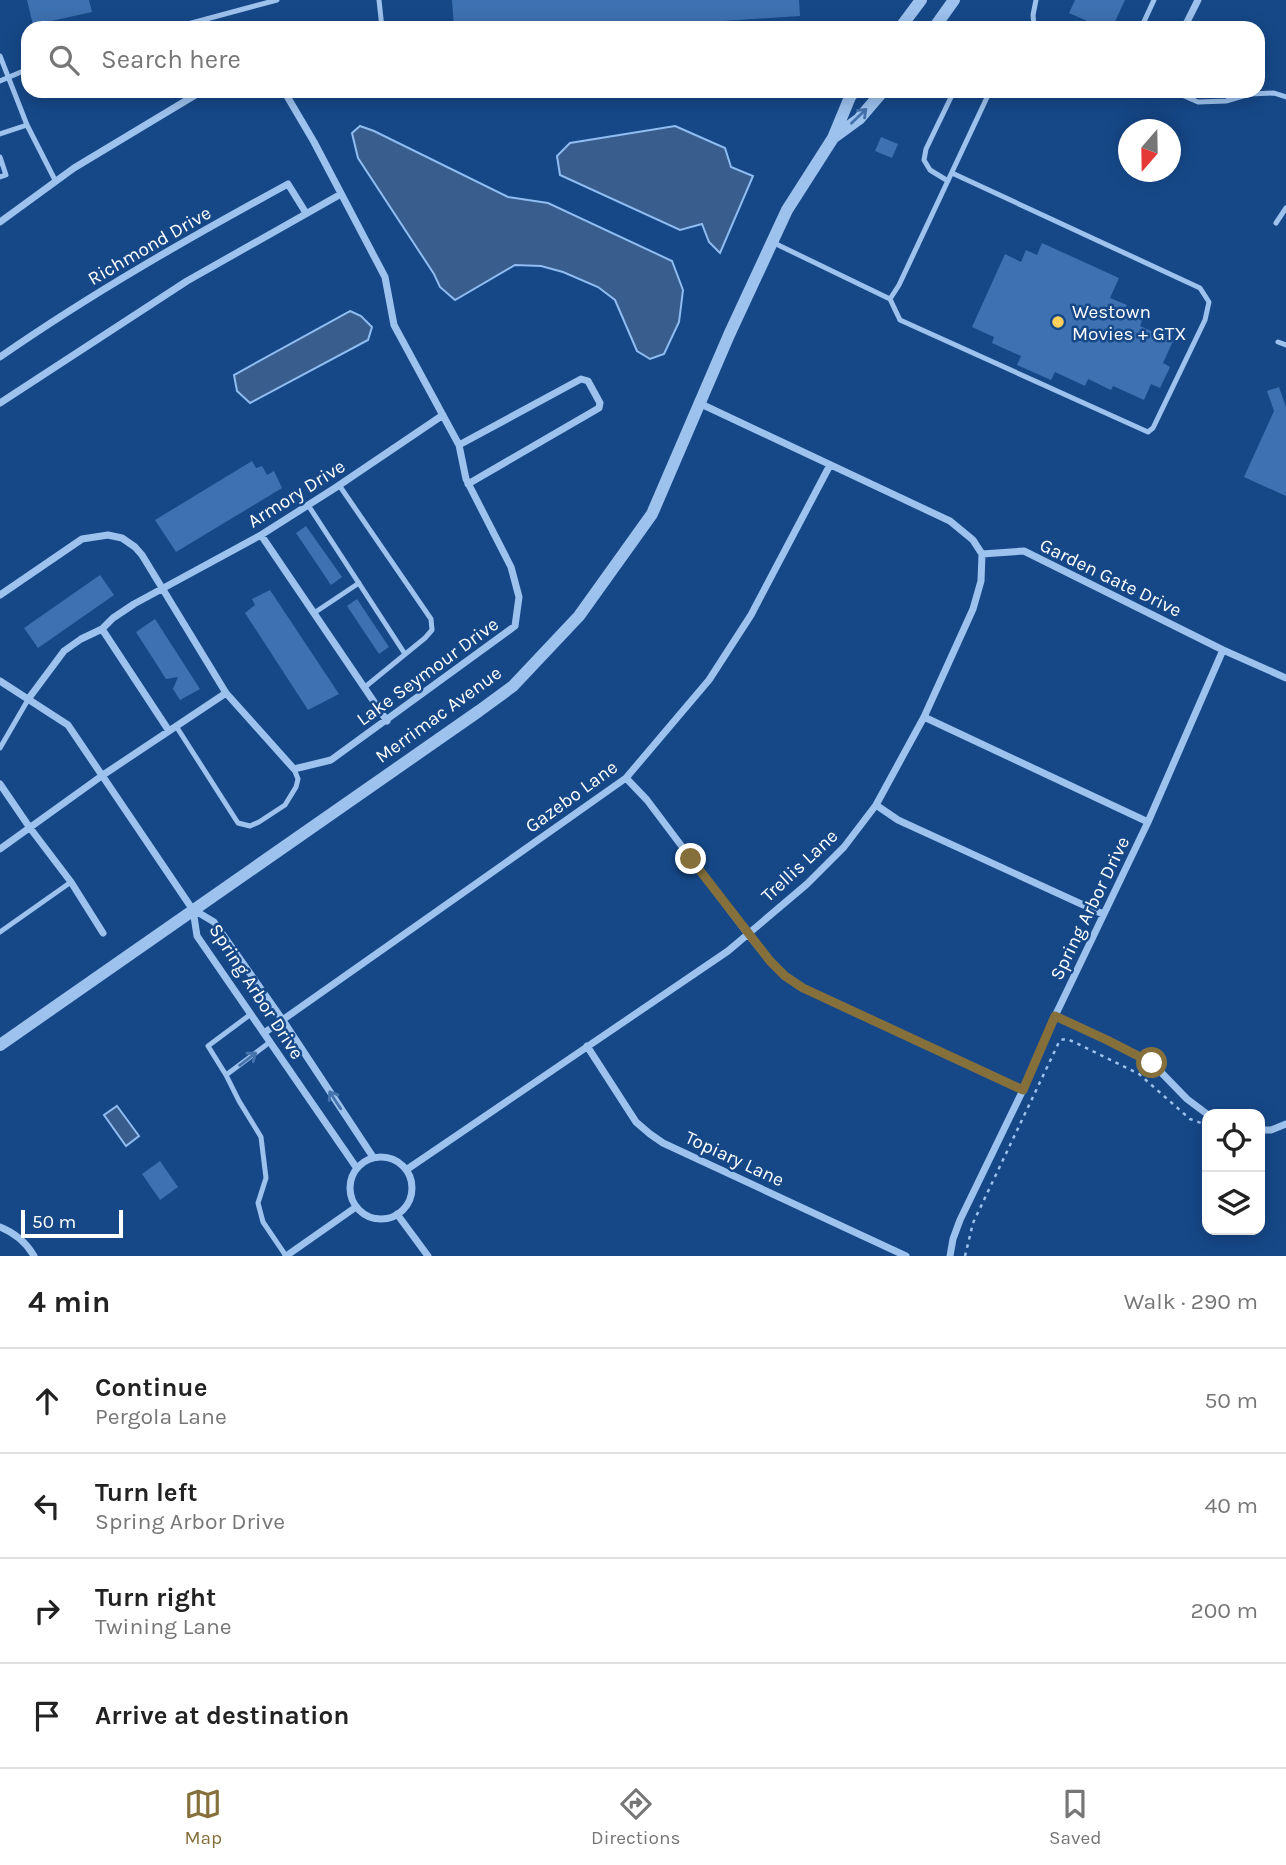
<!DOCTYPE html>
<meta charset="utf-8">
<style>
body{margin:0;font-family:Karla,sans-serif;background:#f2f2f2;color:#222}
.controls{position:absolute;right:21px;bottom:21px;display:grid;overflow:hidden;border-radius:14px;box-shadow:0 4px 18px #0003}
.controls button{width:63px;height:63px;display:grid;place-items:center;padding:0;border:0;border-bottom:2px solid #e0e0e0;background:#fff;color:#222;font:35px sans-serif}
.compass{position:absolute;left:1118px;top:119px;width:63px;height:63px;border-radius:50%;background:#fff;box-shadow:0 4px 18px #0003;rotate:200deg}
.scale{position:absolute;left:21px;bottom:18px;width:102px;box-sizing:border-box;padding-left:7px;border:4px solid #fff;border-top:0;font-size:19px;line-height:24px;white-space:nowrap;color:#fff;-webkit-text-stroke:5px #164888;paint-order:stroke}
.stop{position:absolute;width:21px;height:21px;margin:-16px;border:5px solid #85703b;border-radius:50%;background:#fff}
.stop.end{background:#85703b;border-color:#fff;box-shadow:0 2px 7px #0008}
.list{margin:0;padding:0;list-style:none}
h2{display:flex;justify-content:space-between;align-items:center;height:91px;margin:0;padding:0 28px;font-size:30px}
h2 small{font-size:23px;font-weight:400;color:#767676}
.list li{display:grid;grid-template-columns:46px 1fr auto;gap:21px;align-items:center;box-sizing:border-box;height:105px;padding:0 28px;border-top:2px solid #e0e0e0}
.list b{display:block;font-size:26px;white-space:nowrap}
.list p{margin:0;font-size:23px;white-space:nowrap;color:#767676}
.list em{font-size:23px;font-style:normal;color:#767676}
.icon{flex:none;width:38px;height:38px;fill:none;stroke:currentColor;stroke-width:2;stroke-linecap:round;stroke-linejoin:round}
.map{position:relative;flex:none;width:1286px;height:1256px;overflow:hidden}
.search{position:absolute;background:#fff;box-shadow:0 4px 18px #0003;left:21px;right:21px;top:21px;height:77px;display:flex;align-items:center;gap:18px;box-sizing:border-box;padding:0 24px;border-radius:21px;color:#767676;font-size:26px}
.sheet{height:511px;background:#fff}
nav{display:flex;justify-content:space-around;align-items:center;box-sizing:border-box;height:98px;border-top:2px solid #e0e0e0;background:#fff;font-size:19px;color:#767676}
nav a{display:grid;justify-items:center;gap:4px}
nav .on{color:#85703b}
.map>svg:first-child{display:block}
.water{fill:#395e8e;stroke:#8fbcf1;stroke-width:2}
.building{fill:#3e71b2}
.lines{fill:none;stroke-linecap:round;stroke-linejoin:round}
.path{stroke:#9dc2ee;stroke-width:2.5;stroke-dasharray:3.5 5;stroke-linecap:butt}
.service{stroke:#9dc2ee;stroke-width:5}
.minor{stroke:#9dc2ee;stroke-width:7}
.tertiary{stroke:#9dc2ee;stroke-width:12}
.oneway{stroke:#4573ac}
.route{stroke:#85703b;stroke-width:9}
.poi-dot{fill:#ffd05a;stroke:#164888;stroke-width:2.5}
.labels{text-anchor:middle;stroke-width:5;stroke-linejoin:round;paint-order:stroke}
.street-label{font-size:19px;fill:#fff;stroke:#164888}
.poi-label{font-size:19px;fill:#fff;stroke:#164888;text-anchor:start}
</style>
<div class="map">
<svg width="1286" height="1256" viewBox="0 0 1286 1256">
<rect width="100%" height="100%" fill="#164888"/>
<path class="water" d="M 360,126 L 374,131 L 508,197 L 548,203 L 672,261 L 683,290 L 679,322 L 664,354 L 650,359 L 637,351 L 615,300 L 598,287 L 563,272 L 541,266 L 515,265 L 455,300 L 440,287 L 434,274 L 358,158 L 352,133 Z
M 675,126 L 725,148 L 731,167 L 753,176 L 720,253 L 709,242 L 702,224 L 680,230 L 560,175 L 557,156 L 570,143 Z
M 350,311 L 361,316 L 372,327 L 368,340 L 250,403 L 237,391 L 234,375 Z
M 117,1106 L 139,1136 L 126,1146 L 104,1115 Z"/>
<path class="building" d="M 27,0 L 89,0 L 92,12 L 33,25 Z
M 452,0 L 799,0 L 800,16 L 709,22 L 709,28 L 454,28 Z
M 1075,0 L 1125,0 L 1112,28 L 1103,28 L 1069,13 Z
M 881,137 L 898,144 L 892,158 L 875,151 Z
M 1042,243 L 1119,278 L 1110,298 L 1127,305 L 1125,310 L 1143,318 L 1140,326 L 1173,341 L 1163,363 L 1170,367 L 1160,388 L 1151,384 L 1144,400 L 1113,386 L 1111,390 L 1088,379 L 1085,386 L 1055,372 L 1051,380 L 1017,365 L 1021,356 L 992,343 L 994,337 L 972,327 L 1005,254 L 1021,262 L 1026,250 L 1037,255 Z
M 1279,387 L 1286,407 L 1286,496 L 1244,477 L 1274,411 L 1267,391 Z
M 252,461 L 256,468 L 262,466 L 267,475 L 274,471 L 282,488 L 176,552 L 155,520 Z
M 306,526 L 342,577 L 331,585 L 296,533 Z
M 100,575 L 114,595 L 38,648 L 24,628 Z
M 270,590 L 339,694 L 308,710 L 245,613 L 255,605 L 252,599 Z
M 357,599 L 389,647 L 379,654 L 347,606 Z
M 155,619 L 200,689 L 180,700 L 173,689 L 178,677 L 166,679 L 136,632 Z
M 160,1161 L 178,1187 L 160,1200 L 142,1174 Z"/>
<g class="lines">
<path class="path" d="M 965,1256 L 973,1223 L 1060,1040 L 1067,1039 L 1074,1042 L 1139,1074 L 1190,1119 L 1201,1123"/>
<path class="service" d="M 379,0 L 382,28
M 1034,26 L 1033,15 L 1036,0
M 173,28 L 277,0
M 1141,28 L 1154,0
M 0,56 L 27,125 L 56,182
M 0,81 L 28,69
M 1173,91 L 1198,102 L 1226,101 L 1250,94 L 1274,93 L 1286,97
M 0,134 L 27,125
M 0,157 L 6,175 L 0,177
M 948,181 L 930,170 L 924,160 L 926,149 L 954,91
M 1276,223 L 1286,208
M 772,242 L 890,299 L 900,320 L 1148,432 L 1153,428 L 1205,320 L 1209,302 L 1200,288 L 952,173
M 890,299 L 899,285 L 990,91
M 1278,342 L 1286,345
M 339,485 L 431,619 L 432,630 L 425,638 L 365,687
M 308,505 L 405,654
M 314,613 L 359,583
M 176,726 L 238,823 L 250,826 L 259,822 L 285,805 L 296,787 L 298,779 L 294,769
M 0,748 L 29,698
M 0,932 L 71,882
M 251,1014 L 208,1046 L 226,1075 L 239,1101 L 261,1137 L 266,1178 L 258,1203 L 263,1222 L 286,1256
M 226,1075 L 270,1042"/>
<path class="minor" d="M 1184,28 L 1198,0
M 0,222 L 74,168 L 202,91
M 0,357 C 92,293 189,238 288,184 L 306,213
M 0,403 L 187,281 L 341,194
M 701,404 L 950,521 L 973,540 L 982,554
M 459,445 L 581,379 L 588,381 L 600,403 L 599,408 L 468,484
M 261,535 L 387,721
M 982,554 L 1024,551 L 1223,650 L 1286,678
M 0,595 L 82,539 L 108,535 L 122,538 L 135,547 L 142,555 L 226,693 L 294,769 L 331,760 L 515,626 L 519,597 L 511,567 L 466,479 L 459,445 L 394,325 L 385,277 L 314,142 L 284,91
M 102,629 L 169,731
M 0,681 L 68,725 L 193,910 L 197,936 L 356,1167
M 29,698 L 64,651 L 81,639 L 102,629 L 113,618 L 134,604 L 261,535 L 335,488 L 443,415
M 924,717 L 1148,822
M 626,778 L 647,800 L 747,933 L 770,961 L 785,976 L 803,988 L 1023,1090
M 0,784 L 30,828 L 71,882 L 103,933
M 876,805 L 898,820 L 1103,914
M 0,849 L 103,775 L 226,693
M 194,910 L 214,922 L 282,1019 L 373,1157
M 1055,1016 L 1107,1040 L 1152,1063 L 1187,1099 L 1207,1114
M 264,1033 L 626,778 L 709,680 L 751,615 L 830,465
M 587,1046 L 636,1122 L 650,1134 L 663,1143 L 906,1256
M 1260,1130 L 1271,1130 L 1286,1124
M350 1188a31 31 0 1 1 62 0a31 31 0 1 1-62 0Z
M 406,1170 L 728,951 L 807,884 L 844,847 L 876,805 L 924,717 L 973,609 L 981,581 L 982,554
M 397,1214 L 428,1256
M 0,1227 C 15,1233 26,1242 34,1256
M 286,1256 L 356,1207
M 950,1256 L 953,1239 L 960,1220 L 1023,1090 L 1055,1016 L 1148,822 L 1223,650"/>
<path class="tertiary" d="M 900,28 L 921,0
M 934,28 L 954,0
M 833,138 L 859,119 L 883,91
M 0,1045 L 479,711 L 513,686 L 579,616 L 652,514 L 729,335 L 787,210 L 833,138 L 850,97 L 855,91"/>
</g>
<defs><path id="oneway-shaft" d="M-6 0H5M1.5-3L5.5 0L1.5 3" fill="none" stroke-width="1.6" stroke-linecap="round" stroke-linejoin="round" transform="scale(1.75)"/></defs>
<g class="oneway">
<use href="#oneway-shaft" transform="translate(859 116) rotate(-44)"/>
<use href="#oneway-shaft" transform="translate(248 1059) rotate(-37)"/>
<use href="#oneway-shaft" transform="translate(335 1100) rotate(-123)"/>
</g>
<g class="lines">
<path class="route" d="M 691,859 L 770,961 L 785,976 L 803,988 L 1023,1090 L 1055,1016 L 1107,1040 L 1152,1063"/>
</g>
<circle class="poi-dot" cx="1058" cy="322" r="7"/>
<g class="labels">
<g class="street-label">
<text transform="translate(149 245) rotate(-30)" y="7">Richmond Drive</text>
<text transform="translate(296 493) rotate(-32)" y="7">Armory Drive</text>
<text transform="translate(1111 577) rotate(26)" y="7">Garden Gate Drive</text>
<text transform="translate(427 671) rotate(-36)" y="7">Lake Seymour Drive</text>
<text transform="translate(438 714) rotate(-36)" y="7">Merrimac Avenue</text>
<text transform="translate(571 796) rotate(-36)" y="7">Gazebo Lane</text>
<text transform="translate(799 865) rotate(-43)" y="7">Trellis Lane</text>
<text transform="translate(1089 908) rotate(-64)" y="7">Spring Arbor Drive</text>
<text transform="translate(257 991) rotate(57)" y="7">Spring Arbor Drive</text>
<text transform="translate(735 1158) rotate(25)" y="7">Topiary Lane</text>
</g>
<g class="poi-label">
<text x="1072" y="318">Westown<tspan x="1072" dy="22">Movies + GTX</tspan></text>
</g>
</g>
</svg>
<div class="controls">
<button><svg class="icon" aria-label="locate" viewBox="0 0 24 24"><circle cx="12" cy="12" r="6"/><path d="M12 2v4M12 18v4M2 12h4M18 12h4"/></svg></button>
<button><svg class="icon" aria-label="layers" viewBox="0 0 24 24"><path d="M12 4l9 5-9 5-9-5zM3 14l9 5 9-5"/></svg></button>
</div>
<svg class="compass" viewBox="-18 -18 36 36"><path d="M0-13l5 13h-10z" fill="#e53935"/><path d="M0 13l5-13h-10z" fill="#767676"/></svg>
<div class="scale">50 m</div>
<div class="stop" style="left:1152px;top:1063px"></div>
<div class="stop end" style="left:691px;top:859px"></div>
<div class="search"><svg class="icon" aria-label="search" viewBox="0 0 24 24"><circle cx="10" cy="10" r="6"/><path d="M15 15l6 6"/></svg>Search here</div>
</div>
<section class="sheet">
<h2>4 min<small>Walk · 290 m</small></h2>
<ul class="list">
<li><svg class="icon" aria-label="ahead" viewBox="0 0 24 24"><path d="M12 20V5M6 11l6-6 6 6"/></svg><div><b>Continue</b><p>Pergola Lane</p></div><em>50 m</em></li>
<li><svg class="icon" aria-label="left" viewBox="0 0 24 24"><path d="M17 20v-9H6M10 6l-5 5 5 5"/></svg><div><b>Turn left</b><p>Spring Arbor Drive</p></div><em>40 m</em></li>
<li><svg class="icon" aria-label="right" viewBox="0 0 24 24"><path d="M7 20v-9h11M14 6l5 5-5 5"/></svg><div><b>Turn right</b><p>Twining Lane</p></div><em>200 m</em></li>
<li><svg class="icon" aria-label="arrive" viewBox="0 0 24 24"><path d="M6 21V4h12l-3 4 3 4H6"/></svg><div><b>Arrive at destination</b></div></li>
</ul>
</section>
<nav>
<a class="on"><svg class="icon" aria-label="map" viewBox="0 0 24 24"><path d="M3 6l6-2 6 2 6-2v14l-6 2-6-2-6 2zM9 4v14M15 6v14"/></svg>Map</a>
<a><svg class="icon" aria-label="directions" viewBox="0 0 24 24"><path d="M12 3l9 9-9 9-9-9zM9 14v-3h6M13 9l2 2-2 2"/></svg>Directions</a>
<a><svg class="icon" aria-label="saved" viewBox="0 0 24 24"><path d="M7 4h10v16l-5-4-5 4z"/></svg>Saved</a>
</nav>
